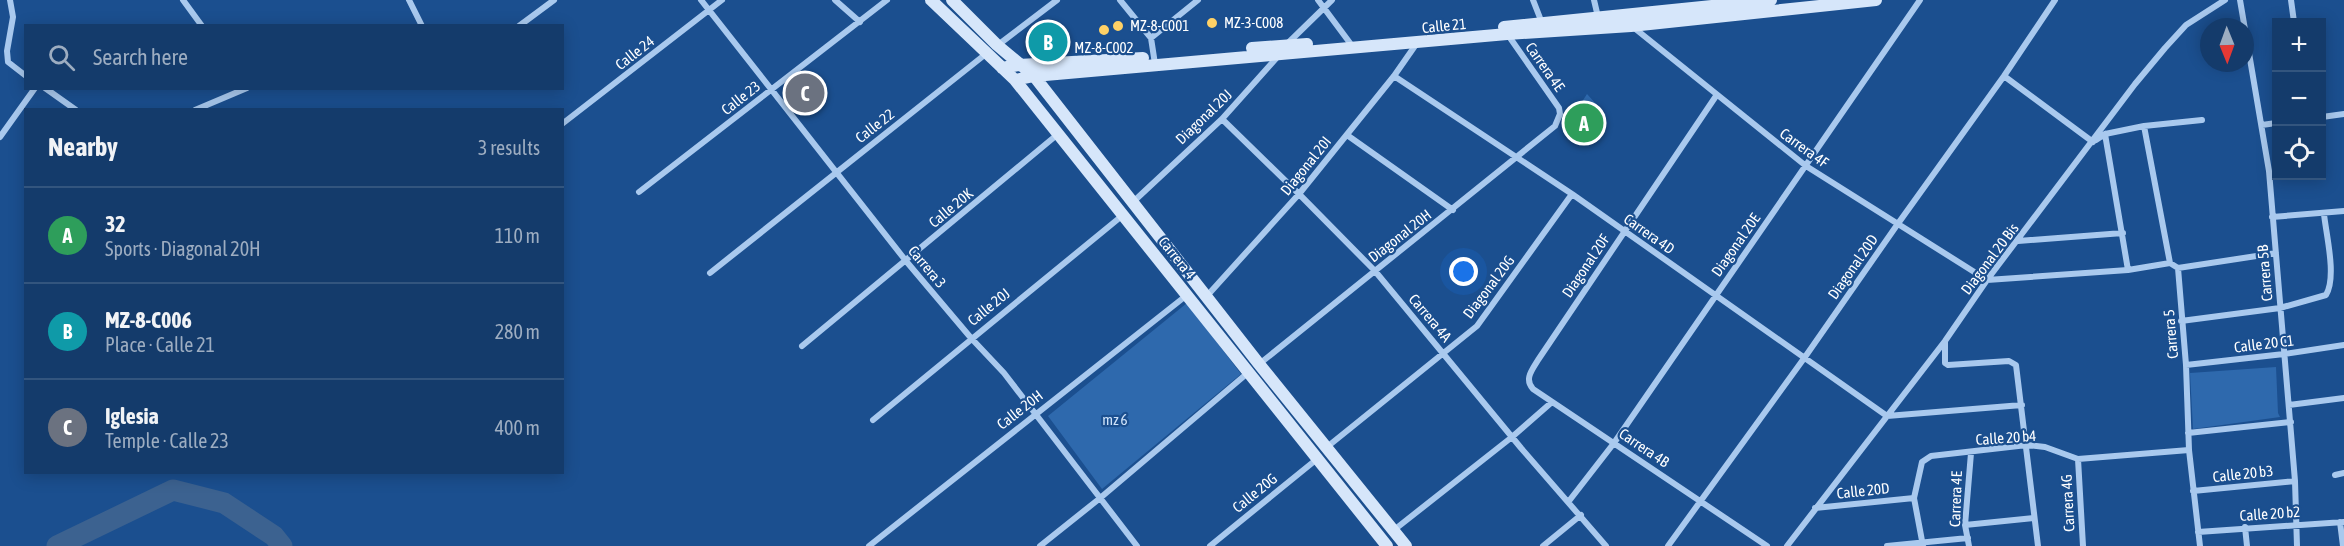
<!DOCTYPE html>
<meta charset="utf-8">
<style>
body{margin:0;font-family:"Asap Condensed",sans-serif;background:#214673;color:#f1f3f6}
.controls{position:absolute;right:18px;top:18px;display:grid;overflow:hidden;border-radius:0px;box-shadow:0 3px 15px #0003}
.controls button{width:54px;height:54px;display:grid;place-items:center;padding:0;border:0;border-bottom:2px solid #33557e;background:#143b6b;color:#f1f3f6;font:30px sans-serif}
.compass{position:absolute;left:2200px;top:18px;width:54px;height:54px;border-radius:50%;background:#143b6b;box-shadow:0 3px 15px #0003;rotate:179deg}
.you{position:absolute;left:1464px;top:272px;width:21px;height:21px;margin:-15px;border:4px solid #fff;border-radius:50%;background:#1a73e8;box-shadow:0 0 0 9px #1a73e833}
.badge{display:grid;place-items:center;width:39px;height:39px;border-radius:50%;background:#d6ab8b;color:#fff;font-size:20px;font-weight:700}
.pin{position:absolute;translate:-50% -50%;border:3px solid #fff;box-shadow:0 2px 6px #0006}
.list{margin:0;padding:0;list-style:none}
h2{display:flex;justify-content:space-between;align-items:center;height:78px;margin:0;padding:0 24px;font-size:26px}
h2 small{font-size:20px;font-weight:400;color:#9dadc1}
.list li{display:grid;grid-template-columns:39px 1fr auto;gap:18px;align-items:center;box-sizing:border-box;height:96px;padding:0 24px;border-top:2px solid #33557e}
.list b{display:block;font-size:22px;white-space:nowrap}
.list p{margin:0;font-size:20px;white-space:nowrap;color:#9dadc1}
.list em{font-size:20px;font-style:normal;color:#9dadc1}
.icon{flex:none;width:33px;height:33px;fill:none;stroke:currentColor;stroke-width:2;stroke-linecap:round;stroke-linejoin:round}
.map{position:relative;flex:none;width:2344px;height:546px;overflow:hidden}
.search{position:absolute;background:#143b6b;box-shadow:0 3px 15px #0003;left:24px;top:24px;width:540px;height:66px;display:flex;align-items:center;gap:15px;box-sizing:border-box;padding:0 21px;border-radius:0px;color:#9dadc1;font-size:22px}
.panel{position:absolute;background:#143b6b;box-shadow:0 3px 15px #0003;left:24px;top:108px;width:540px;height:366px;border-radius:0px}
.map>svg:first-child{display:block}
.green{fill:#2e69ad}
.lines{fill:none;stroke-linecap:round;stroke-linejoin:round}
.river{stroke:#3c6290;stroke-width:21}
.street{stroke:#a9c9ee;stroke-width:6}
.secondary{stroke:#d6e6fa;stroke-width:12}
.poi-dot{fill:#ffd166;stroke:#1b4f8f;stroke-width:2}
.labels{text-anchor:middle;stroke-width:4.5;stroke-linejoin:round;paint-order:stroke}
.poi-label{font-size:15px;fill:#fff;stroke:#1b4f8f;text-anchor:start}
.street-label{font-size:15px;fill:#fff;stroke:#1b4f8f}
.park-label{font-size:15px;fill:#cfe3fa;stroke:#1b4f8f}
</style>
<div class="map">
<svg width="2344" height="546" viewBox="0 0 2344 546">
<rect width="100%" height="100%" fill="#1b4f8f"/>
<path class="green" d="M 1587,94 L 1606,115 L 1580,143 L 1563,131 Z
M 1187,303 L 1241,374 L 1102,489 L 1048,416 Z
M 2276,367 L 2278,413 L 2280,417 L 2193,429 L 2190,373 Z"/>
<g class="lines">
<path class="river" d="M 57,546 L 173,490 L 224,503 L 274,536 L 282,546"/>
<path class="street" d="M 10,0 L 13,17 L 7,51 L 8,62 L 26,76
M 183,0 L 202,26
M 409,0 L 422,26
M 701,0 L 906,261 L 971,338 L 1004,373 L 1137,546
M 835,0 L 860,22
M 1120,0 L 1151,38 L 1155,64
M 1318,0 L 1350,43
M 1533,0 L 1542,23
M 1594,0 L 1598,17
M 2240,0 L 2269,171 L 2295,481 L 2297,546
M 2291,0 L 2294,22
M 519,26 L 554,0
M 1633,27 L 1806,166 L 1987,280 L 2128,270 L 2170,263
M 1151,38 L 1198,0
M 1288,43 L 1332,0
M 998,45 L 1057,0
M 1394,76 L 1572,194 L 1887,416 L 2022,405
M 2004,76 L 2093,142
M 45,88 L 76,110
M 1716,96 L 1538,360 C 1532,370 1524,379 1533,389 L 1767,546
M 195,110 L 247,88
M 2322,117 L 2344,114
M 1222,119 L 1299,194 L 1375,271 L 1521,448 L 1606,546
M 562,124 L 722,0
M 2262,125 L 2276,123
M 2144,126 L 2170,263 L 2178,268 L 2186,365 L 2189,450 L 2200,546
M 2105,134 L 2144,126 L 2202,120
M 1347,135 L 1453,210
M 0,137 L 35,88
M 2096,140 L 2105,134 L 2128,270
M 639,192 L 887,0
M 1133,202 L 1222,119 L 1280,54
M 2272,217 L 2344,211
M 2018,241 L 2123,233
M 2178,268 L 2276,253
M 710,273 L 987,53
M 1206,297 L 1299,194 L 1394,76 L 1417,43
M 2181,321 L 2280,308 L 2326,295 C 2337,277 2326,234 2324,214
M 1945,342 L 1945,363 L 1948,365 L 2009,361 L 2016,365 L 2038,546
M 802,346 L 1058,134
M 1258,365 L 1555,126 L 1560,114 L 1559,108 L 1508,35
M 2186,365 L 2284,354 L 2344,345
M 2289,405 L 2344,398
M 873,420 L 1123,215
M 2188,433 L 2291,422
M 1327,447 L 1477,326 L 1572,194
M 2078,459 L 2083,546
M 2335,475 L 2344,473
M 2193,491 L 2295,481
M 1569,501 L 1614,443 L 1920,0
M 1815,508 L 1914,498
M 2340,522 L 2343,546
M 1965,525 L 2034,518
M 2245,527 L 2247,546
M 1394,530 L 1512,437 L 1552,402
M 2198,532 L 2344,522
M 869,546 L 1187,295
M 1040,546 L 1099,499 L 1250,371
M 1210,546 L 1317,459
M 1543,546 L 1581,515
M 1668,546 L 1805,357 L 1897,225 L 2004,76 L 2055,0
M 1787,546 L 1945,341 L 1987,280 L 2135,84 L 2165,48 L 2186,25 L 2225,0
M 1887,546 L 1968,538
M 1923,546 L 1914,498 L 1922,462 L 1931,456 L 2027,445 L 2045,447 L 2078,459 L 2189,450
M 1969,546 L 1965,525 L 1971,453"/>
<path class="secondary" d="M 931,0 L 1015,80 L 1387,546
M 952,0 L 997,45 L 1034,76 L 1259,364 L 1406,546
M 1504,27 L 1771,0
M 1252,48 L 1307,44
M 1002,68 L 1019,65 L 1143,58
M 1015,80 L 1034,76 L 1507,34 L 1631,26 L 1876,0"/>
</g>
<g class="poi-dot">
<circle cx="1212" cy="23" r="6"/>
<circle cx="1118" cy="26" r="6"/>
<circle cx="1104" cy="30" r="6"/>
</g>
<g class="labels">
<g class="poi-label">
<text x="1224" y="28">MZ-3-C008</text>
<text x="1130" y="31">MZ-8-C001</text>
<text x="1104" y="53" text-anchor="middle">MZ-8-C002</text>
</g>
<g class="street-label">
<text transform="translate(1444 26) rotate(-6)" y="5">Calle 21</text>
<text transform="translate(635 53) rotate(-38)" y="5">Calle 24</text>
<text transform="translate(1545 67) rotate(55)" y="5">Carrera 4E</text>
<text transform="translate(741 98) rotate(-38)" y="5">Calle 23</text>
<text transform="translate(1204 117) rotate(-44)" y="5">Diagonal 20J</text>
<text transform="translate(875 126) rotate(-38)" y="5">Calle 22</text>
<text transform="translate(1804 148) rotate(36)" y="5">Carrera 4F</text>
<text transform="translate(1306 166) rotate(-51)" y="5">Diagonal 20I</text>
<text transform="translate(951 208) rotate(-40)" y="5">Calle 20K</text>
<text transform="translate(1649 234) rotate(35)" y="5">Carrera 4D</text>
<text transform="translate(1400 236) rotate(-38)" y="5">Diagonal 20H</text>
<text transform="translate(1736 245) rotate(-55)" y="5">Diagonal 20E</text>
<text transform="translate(1177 258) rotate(51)" y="5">Carrera 4</text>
<text transform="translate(1990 259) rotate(-53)" y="5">Diagonal 20 Bis</text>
<text transform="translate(1586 266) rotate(-56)" y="5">Diagonal 20F</text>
<text transform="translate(927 267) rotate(50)" y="5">Carrera 3</text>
<text transform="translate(1853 267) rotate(-55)" y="5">Diagonal 20D</text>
<text transform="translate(2265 273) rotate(-95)" y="5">Carrera 5B</text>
<text transform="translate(1489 287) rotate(-53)" y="5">Diagonal 20G</text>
<text transform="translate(989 307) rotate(-39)" y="5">Calle 20J</text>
<text transform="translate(1430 318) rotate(50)" y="5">Carrera 4A</text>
<text transform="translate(2171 334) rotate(-95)" y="5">Carrera 5</text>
<text transform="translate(2264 344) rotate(-7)" y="5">Calle 20 C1</text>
<text transform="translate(1020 410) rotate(-38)" y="5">Calle 20H</text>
<text transform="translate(2006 438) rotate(-4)" y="5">Calle 20 b4</text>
<text transform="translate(1644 448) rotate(34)" y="5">Carrera 4B</text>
<text transform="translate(2243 474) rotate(-6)" y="5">Calle 20 b3</text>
<text transform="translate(1863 491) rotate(-6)" y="5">Calle 20D</text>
<text transform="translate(1255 493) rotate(-39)" y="5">Calle 20G</text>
<text transform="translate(1956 499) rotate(-88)" y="5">Carrera 4E</text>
<text transform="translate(2068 503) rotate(-93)" y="5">Carrera 4G</text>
<text transform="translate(2270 514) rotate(-4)" y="5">Calle 20 b2</text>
</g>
<g class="park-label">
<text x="1115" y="425">mz 6</text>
</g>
</g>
</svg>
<div class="controls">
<button>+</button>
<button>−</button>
<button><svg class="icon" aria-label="locate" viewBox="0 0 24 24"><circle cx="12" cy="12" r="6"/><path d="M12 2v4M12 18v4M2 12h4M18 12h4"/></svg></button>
</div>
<svg class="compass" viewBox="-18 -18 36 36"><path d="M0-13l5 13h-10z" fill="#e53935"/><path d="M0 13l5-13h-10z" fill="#9dadc1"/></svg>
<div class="you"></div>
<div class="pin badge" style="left:1584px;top:123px;background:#2e9e5b">A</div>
<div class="pin badge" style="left:1048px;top:42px;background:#0f9aa8">B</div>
<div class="pin badge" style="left:805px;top:93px;background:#6b7280">C</div>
<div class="search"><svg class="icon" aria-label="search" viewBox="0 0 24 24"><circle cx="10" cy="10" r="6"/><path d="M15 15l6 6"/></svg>Search here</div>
<section class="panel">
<h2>Nearby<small>3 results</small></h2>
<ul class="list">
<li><span class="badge" style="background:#2e9e5b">A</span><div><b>32</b><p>Sports · Diagonal 20H</p></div><em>110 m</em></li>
<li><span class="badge" style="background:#0f9aa8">B</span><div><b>MZ-8-C006</b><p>Place · Calle 21</p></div><em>280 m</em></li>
<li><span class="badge" style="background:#6b7280">C</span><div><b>Iglesia</b><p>Temple · Calle 23</p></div><em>400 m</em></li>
</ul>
</section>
</div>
